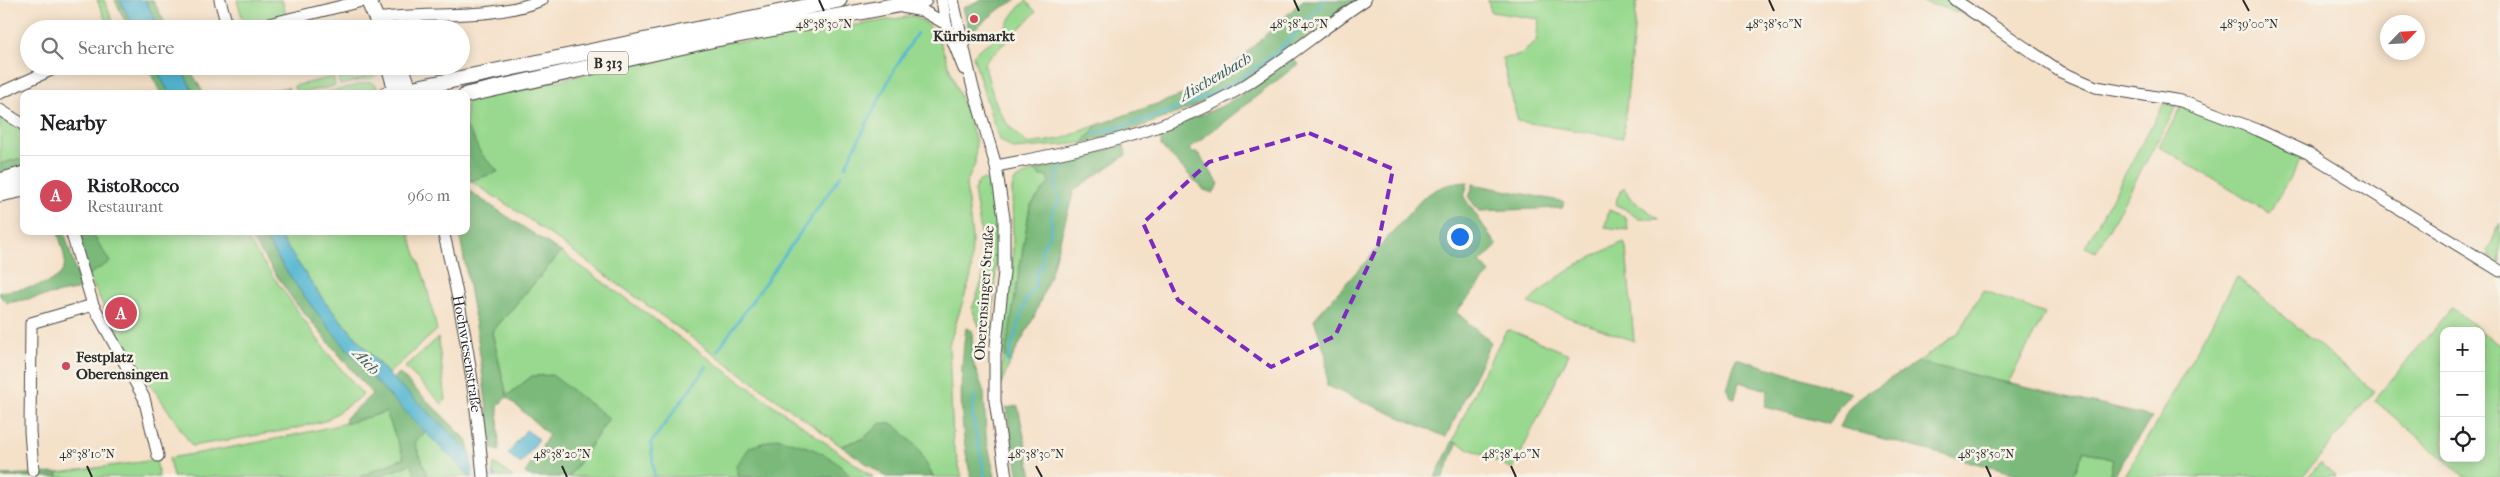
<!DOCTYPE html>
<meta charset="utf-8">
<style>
body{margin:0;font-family:"IM FELL French Canon",serif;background:#f2f2f2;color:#202124}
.controls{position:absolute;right:15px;bottom:15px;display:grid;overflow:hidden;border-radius:10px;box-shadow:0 2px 12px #0003}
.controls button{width:45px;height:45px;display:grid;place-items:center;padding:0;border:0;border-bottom:1px solid #e0e0e0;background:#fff;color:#202124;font:25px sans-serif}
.compass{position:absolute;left:2380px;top:15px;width:45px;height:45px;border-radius:50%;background:#fff;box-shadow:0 2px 12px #0003;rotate:65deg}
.you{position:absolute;left:1459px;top:236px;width:18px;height:18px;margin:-12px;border:4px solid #fff;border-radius:50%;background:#1a73e8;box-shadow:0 0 0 8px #1a73e833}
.badge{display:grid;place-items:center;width:32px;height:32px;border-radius:50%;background:#d1495b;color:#fff;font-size:16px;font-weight:700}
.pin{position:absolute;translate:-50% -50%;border:2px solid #fff;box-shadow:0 1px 5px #0006}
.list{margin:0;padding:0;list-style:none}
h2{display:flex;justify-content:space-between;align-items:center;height:65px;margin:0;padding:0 20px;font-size:21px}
h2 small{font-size:16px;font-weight:400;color:#757577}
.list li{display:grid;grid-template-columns:32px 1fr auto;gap:15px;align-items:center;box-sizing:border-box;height:80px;padding:0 20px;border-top:1px solid #e0e0e0}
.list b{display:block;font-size:19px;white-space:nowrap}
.list p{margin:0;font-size:16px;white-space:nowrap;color:#757577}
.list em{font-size:16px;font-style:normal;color:#757577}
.icon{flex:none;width:28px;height:28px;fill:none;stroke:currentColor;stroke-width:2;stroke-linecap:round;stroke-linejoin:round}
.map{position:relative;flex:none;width:2500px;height:477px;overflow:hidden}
.search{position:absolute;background:#fff;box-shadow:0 2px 12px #0003;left:20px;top:20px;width:450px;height:55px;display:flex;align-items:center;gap:12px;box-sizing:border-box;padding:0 18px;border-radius:28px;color:#757577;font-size:19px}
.panel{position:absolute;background:#fff;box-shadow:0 2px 12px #0003;left:20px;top:90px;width:450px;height:145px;border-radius:10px}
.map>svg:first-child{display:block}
.green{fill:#99d98f;stroke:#62825d}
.forest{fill:#7ab97a;stroke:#527252}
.water{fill:#53b6d2;stroke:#3f707e}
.pier{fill:#f5e0c8}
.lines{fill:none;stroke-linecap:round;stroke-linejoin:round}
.stream{stroke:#53b6d2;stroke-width:2.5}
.minor-casing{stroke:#494643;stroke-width:13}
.major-casing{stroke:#494643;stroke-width:17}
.minor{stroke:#fff;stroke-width:11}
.major{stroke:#fff;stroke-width:15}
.marked{fill:none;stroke:#7b2cbf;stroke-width:4;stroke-dasharray:10 6;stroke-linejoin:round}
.ticks{fill:none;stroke:#2b2b2b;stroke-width:2}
.poi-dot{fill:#d1495b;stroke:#f7f3e8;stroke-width:2}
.labels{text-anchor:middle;stroke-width:5;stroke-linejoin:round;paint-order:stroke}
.shield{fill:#f7f3e8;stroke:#686764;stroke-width:1}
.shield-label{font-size:14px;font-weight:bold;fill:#2b2b2b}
.poi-label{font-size:15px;font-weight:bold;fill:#2b2b2b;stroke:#f7f3e8}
.street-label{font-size:15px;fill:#2b2b2b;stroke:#f7f3e8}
.water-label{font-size:16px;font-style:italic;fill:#395c65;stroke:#f7f3e8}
.ticks-label{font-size:12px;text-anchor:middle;fill:#2b2b2b;stroke:#f7f3e8;stroke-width:5;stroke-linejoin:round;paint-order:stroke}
</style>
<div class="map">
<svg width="2500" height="477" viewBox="0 0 2500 477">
<rect width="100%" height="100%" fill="#f7f3e8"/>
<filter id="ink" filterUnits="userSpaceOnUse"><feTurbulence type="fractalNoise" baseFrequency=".02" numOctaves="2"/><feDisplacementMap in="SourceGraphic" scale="10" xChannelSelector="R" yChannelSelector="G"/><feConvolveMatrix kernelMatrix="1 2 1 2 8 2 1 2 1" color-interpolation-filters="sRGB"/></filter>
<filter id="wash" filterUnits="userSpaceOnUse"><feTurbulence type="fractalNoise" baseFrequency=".0096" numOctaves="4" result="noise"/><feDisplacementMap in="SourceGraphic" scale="20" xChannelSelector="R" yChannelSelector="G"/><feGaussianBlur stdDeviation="1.12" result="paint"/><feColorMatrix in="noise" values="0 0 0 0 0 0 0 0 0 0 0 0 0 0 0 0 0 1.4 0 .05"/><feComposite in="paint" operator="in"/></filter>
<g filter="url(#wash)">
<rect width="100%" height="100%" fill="#f5e0c8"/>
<path class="green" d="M 97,0 L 104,0 L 114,24 L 114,29 L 106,29 L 109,27 Z
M 237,0 L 282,0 L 286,15 L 245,27 Z
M 1488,0 L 1637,0 L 1623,138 L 1518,121 L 1502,58 L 1518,56 L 1536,42 L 1539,19 L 1491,12 Z
M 1917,0 L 1946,0 L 1964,14 Z
M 1026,1 L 1036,12 L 984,63 C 994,99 997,120 1028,144 L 1061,139 L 1097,125 L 1083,143 L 1013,149 L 999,139 L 996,131 L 973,56 C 978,47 988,45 995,39 C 1008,27 1012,11 1026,1 Z
M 913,16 L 926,23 L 938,36 L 976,141 L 975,164 L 966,184 L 972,237 L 971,276 L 949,345 L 953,444 L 962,477 L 933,477 L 918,448 L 881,423 L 864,438 L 841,446 L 523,215 L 466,178 L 466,102 L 723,42 L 754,41 Z
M 382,67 L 381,72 L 371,78 L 340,85 L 338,77 L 350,77 L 355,80 L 372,74 Z
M 333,77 L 335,86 L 296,94 L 294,86 Z
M 370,82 L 376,85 L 377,89 L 359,94 L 321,94 Z
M 2164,103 L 2177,106 L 2096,252 L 2085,247 Z
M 2182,106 L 2218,119 L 2303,155 L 2269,213 L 2159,146 Z
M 0,118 L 24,132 L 22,152 L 24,162 L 17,159 L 0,164 Z
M 1035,170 L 1040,176 L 1047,176 L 1049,183 L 1030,206 L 1005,357 L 1010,362 L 1000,386 L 1013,248 L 1012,188 L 1015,180 Z
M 984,179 L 992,182 L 998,239 L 991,339 L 983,335 L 972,309 L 982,281 L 985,256 L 974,191 L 978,182 Z
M 1624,187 L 1630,198 L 1659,219 L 1639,219 L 1625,209 L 1616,205 L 1617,198 Z
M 1609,210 L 1626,217 L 1628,230 L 1605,227 Z
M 2500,223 L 2500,264 L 2491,258 L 2488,251 Z
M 91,231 L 241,231 L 326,351 L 363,395 L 325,421 L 288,430 L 192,446 L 121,340 L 88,275 L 109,262 Z
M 276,231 L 408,231 L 425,280 L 437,330 L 388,374 L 324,301 Z
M 1624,242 L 1626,248 L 1634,341 L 1528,303 C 1557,274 1587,258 1624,242 Z
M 561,252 L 873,477 L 569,477 L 609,418 L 532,376 L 507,396 L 492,332 Z
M 2237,277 L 2374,391 L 2302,477 L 2123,477 L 2157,422 Z
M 1983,290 L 2045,314 L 2008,383 L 1918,362 L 1958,333 Z
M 2452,308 L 2481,331 L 2444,331 L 2444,458 L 2481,458 L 2481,331 L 2500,346 L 2500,477 L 2465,477 L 2374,400 Z
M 1510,330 L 1569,354 L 1513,469 L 1453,441 L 1482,375 L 1506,331 Z
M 438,338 L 446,400 L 442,404 L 405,367 Z
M 386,412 L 404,458 L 359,477 L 173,477 L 169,458 C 242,446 315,433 386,412 Z
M 425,432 L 471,477 L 428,477 L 415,443 Z
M 2084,450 L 2113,460 L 2109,477 L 2073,477 Z
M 156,460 L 159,477 L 58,477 L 57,473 Z
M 412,463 L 416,477 L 377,477 Z
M 494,463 L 513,477 L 497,477 L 493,474 Z
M 2320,463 L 2336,477 L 2308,477 Z"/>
<path class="forest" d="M 115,0 L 120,0 L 135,29 L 129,29 Z
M 145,0 L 153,0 L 168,29 L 160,29 Z
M 980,0 L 1017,0 L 1001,8 L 970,32 L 963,8 Z
M 1303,0 L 1358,0 C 1317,29 1276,62 1232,87 C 1186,113 1135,130 1083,143 L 1097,125 L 1188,93 L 1228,70 Z
M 1292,58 L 1298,64 L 1189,149 L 1192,153 L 1198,153 L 1219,184 L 1213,193 L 1204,190 L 1161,146 L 1161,134 L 1167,129 L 1220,107 L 1248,91 Z
M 147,66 L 154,66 L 170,94 L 161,94 Z
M 180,66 L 188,66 L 204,94 L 194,94 Z
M 288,87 L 290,94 L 256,94 Z
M 466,127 C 474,135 475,145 481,153 C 486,161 493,164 498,172 L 470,181 L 466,178 Z
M 1124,145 L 1126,155 L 1074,190 L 1050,276 L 1034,317 L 1010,362 L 1005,357 L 1030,206 L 1049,183 L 1047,176 L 1040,176 L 1035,170 Z
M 18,159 L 24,162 L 24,168 L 0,175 L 0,164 Z
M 1468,182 L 1464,197 L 1497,246 L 1480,262 L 1490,273 L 1456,312 L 1491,342 L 1446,437 L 1327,386 L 1326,356 L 1314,319 L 1422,199 C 1437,187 1448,183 1468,182 Z
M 1473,184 L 1565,202 L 1562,208 L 1479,211 L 1469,198 Z
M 466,189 L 561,252 L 492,332 L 507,396 L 532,376 L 552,375 L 609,418 L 569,477 L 531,477 L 525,473 L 549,435 L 507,397 L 498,406 L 499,451 L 492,449 L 477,331 L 459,231 L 466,231 Z
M 64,231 L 81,289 L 7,303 L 0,296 L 0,292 C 17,289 59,287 64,267 C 67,258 60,242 58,232 Z
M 76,231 L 91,231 L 110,262 L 88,275 Z
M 246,231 L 261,231 C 305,306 364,370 425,432 L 415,443 L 428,477 L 416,477 L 411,464 L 377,477 L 359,477 L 404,458 L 386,412 L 345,424 L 346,418 L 372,394 L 294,301 Z
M 966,328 L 972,331 L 973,362 L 984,392 L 986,436 L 995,477 L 971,477 C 959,428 959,378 966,328 Z
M 1736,358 L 1852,393 L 1841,404 L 1829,424 L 1765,407 L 1768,390 L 1739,382 L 1735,398 L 1730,397 L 1727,389 Z
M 1918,362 L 2152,417 L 2113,477 L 2109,477 L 2113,460 L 2084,450 L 2073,477 L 2028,477 L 1839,427 L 1849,407 L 1863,395 Z
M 399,373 L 468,441 L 469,452 L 393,379 Z
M 1018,406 L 1032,477 L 1019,477 L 1006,408 Z
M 881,423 L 894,424 L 918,448 L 933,477 L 886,477 L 841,446 L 864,438 Z
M 777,438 C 808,447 829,451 851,477 L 739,477 L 736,466 L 750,447 Z
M 1453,441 L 1457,444 L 1443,477 L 1435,477 Z
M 57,473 L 58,477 L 0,477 L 0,475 Z"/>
<path class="water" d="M 120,0 L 145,0 L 160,29 L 135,29 Z
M 154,66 L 180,66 L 194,94 L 170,94 Z
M 261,231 L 276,231 L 324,301 L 388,374 L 497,477 L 471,477 C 393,401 316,325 261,231 Z
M 526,430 L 539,439 L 521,464 L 508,454 Z"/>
<path class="pier" d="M 471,450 L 492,470 L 493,477 L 473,477 Z"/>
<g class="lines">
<path class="stream" d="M 1093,134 C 1162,117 1235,93 1287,42 C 1300,29 1312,14 1325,0
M 845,167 L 893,72 L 917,33
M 717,351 L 841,175
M 1007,362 L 1026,300 L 1035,286 L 1037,271 L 1044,263 C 1037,240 1046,248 1051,231 C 1053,226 1050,221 1051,215 C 1052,211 1057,206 1059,202 L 1055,179 L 1063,165
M 975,396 L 972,414 L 985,477
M 654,477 L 651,443 L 707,366"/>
</g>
</g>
<g filter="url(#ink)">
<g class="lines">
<defs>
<g id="minor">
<path d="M 220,0 L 228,29"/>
<path d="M 942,0 L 946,24 L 964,69"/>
<path d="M 953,0 L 972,84 L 996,166 L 1004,218 L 1004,272 L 995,354 L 995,401 L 1006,477"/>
<path d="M 1955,0 L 2061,72 L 2096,87 L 2181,101 L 2258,130 L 2308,153 L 2500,271"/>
<path d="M 902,7 L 923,11 L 946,24"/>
<path d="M 376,19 C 431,11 489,21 542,0"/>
<path d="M 249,29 L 366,0"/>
<path d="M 0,93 L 60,66"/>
<path d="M 0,110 L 24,125"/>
<path d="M 996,166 C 1081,150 1166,133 1241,88 C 1284,61 1323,28 1365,0"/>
<path d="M 71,231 L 93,305 L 144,398 L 158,456"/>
<path id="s1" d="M 443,231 C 463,312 476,394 483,477"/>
<path d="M 33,470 L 30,431 L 31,323 L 93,305"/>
</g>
<path id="major" d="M 368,0 L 381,29
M 389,66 L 397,94
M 401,66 L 411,94
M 386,94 L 839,0
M 466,95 L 711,40 L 924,0
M 0,181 L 24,174
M 0,194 L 24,189"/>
</defs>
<use href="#minor" class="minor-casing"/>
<use href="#major" class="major-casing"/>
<use href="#minor" class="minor"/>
<use href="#major" class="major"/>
</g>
</g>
<path class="marked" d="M 1309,133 L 1393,169 L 1378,245 L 1335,336 L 1271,367 L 1178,300 L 1143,223 L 1209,162 Z"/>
<path class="ticks" d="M 819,0 L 824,11M 1294,0 L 1299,11M 1769,0 L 1774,11M 2243,0 L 2249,11M 87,466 L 92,477M 562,466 L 567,477M 1036,466 L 1042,477M 1511,466 L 1516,477M 1986,466 L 1991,477"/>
<g class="poi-dot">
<circle cx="974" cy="19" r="5"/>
<circle cx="66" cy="366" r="5"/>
</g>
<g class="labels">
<rect class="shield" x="588" y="51.5" width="40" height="23" rx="4"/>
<g class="shield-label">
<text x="608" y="68">B 313</text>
</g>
<g class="poi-label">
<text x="974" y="41">Kürbismarkt</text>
<text x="76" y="362" text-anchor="start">Festplatz<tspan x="76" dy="17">Oberensingen</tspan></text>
</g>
<g class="street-label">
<text transform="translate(984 293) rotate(-86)" y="5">Oberensinger Straße</text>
<text dy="5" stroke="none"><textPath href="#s1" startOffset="125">Hochwiesenstraße</textPath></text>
</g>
<g class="water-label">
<text transform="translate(1215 76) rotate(-30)" y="6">Aischenbach</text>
<text transform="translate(367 361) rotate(47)" y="6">Aich</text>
</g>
</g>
<g class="ticks-label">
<text x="824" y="28">48°38'30"N</text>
<text x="1299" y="28">48°38'40"N</text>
<text x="1774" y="28">48°38'50"N</text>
<text x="2249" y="28">48°39'00"N</text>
<text x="87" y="458">48°38'10"N</text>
<text x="562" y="458">48°38'20"N</text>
<text x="1036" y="458">48°38'30"N</text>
<text x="1511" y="458">48°38'40"N</text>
<text x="1986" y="458">48°38'50"N</text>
</g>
</svg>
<div class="controls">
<button>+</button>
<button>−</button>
<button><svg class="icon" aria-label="locate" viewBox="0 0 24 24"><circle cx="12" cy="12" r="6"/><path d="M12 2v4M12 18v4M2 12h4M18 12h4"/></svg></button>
</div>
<svg class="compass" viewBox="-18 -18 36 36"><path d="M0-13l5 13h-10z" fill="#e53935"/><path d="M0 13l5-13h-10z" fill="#757577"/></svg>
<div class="you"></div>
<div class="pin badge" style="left:121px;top:313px">A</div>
<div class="search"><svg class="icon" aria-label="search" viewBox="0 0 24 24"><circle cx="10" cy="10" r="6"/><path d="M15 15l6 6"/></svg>Search here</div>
<section class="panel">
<h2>Nearby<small></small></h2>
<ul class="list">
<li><span class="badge">A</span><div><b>RistoRocco</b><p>Restaurant</p></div><em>960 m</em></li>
</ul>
</section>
</div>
